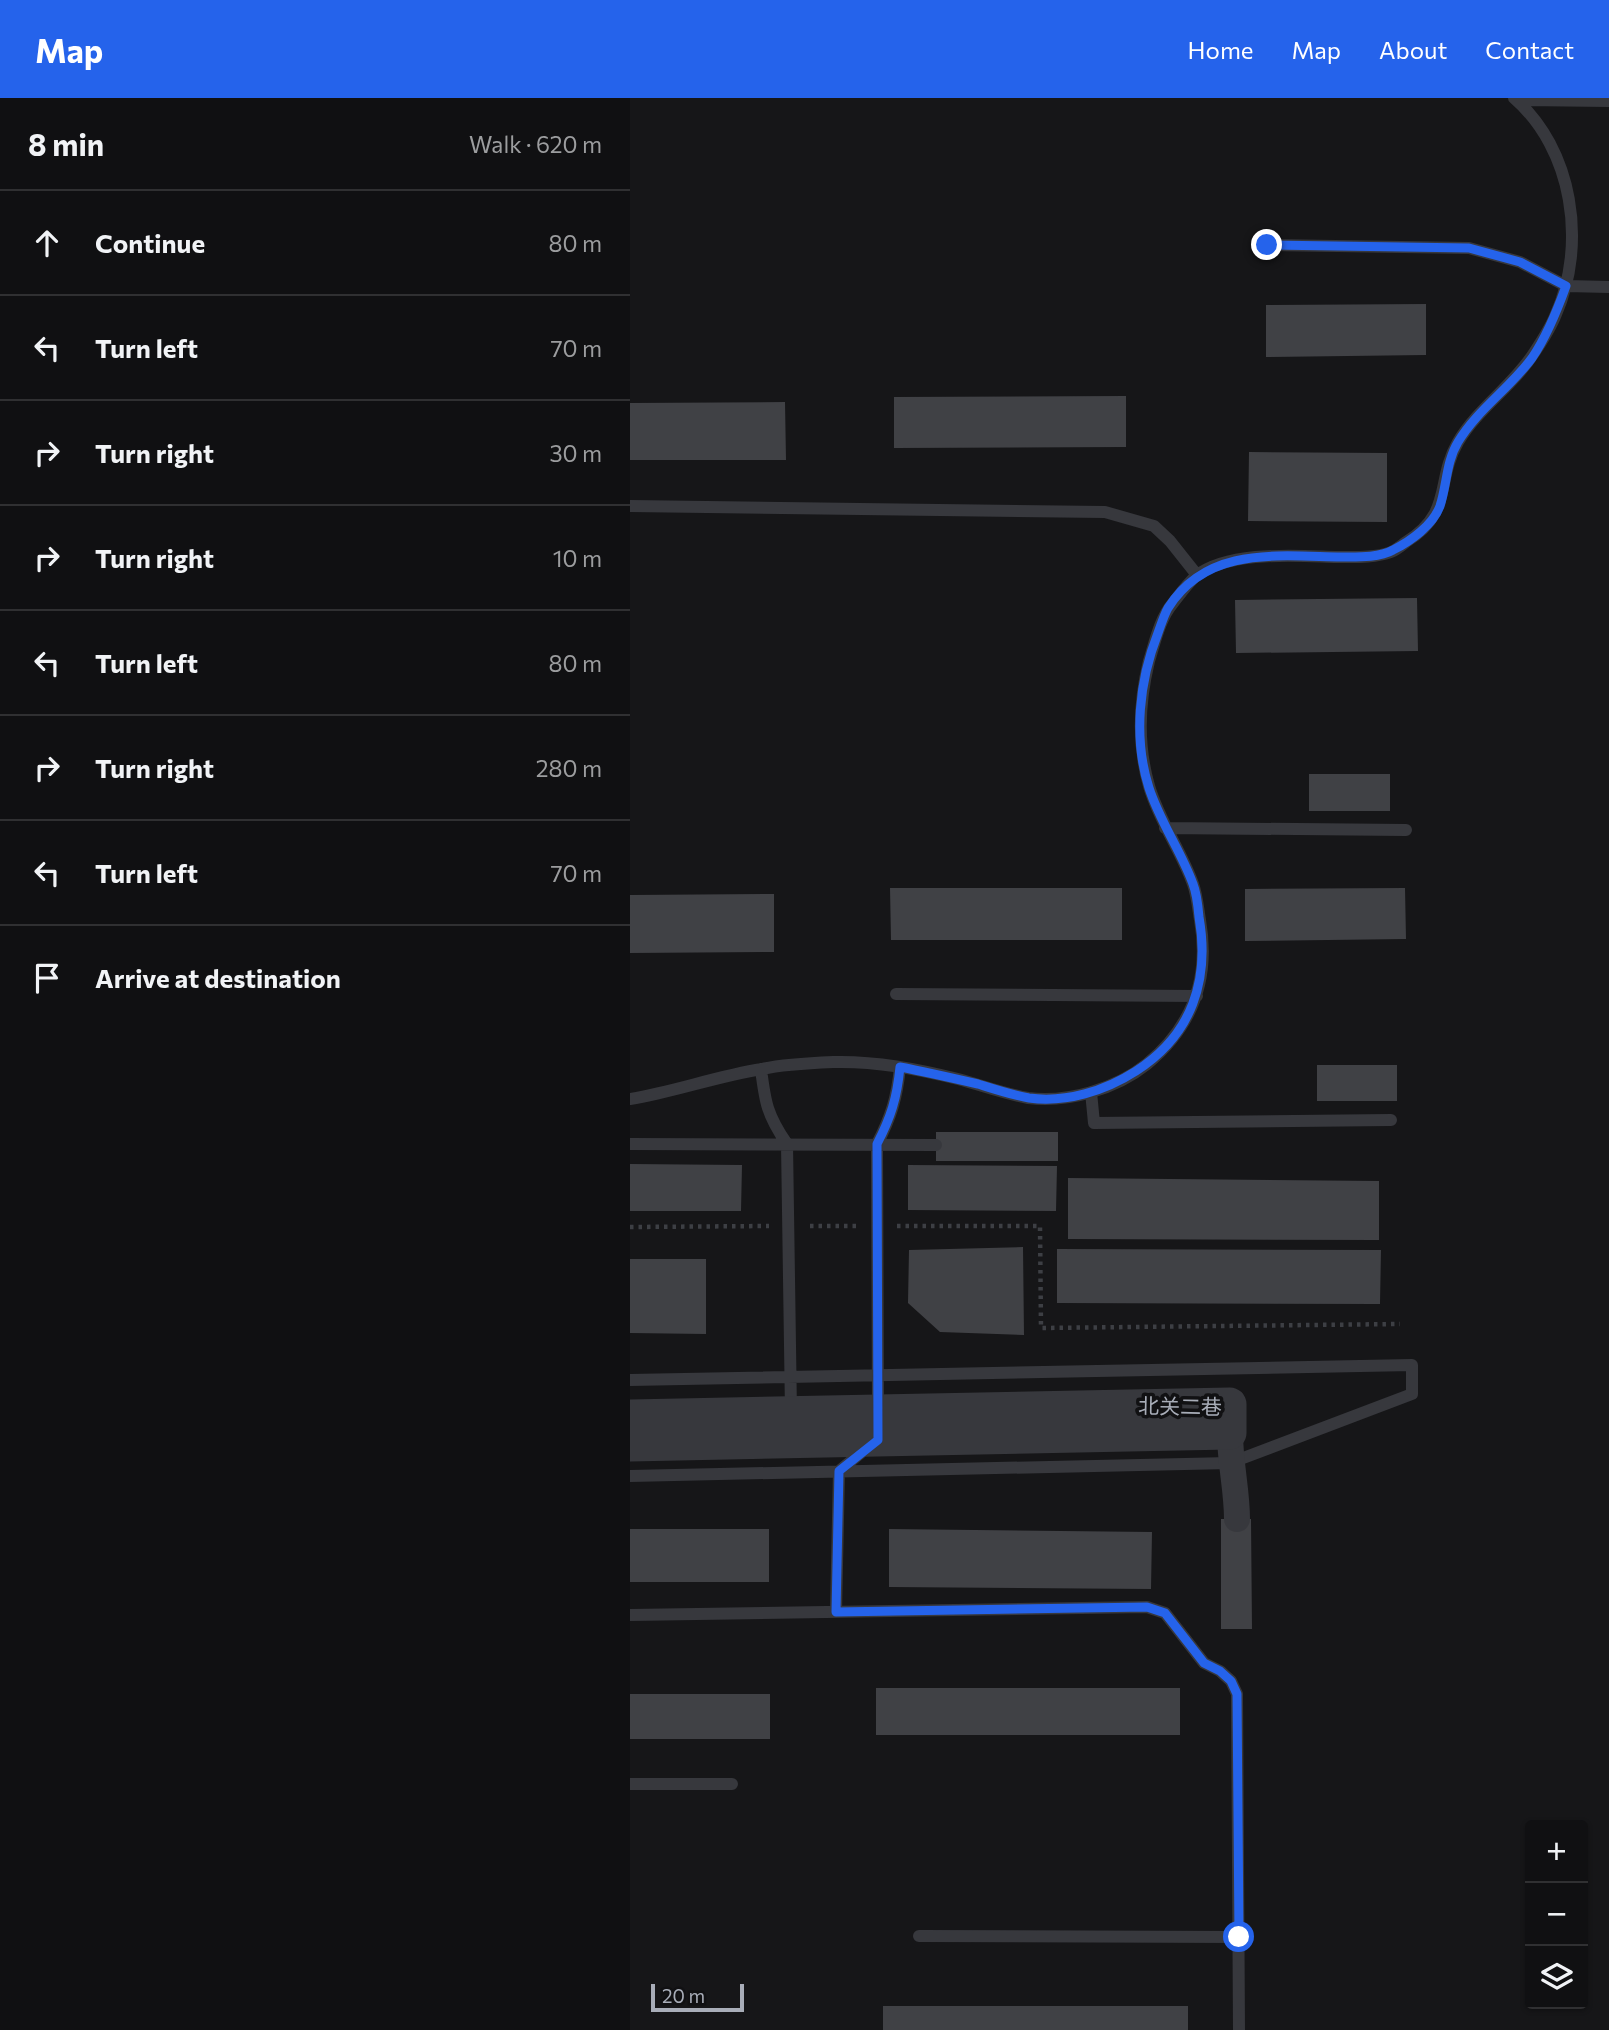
<!DOCTYPE html>
<meta charset="utf-8">
<style>
body{margin:0;font-family:Commissioner,"Noto Sans SC",sans-serif;background:#19191b;color:#f1f3f6}
.controls{position:absolute;right:21px;bottom:21px;display:grid;overflow:hidden;border-radius:7px;box-shadow:0 2px 5px #0004}
.controls button{width:63px;height:63px;display:grid;place-items:center;padding:0;border:0;border-bottom:2px solid #303032;background:#101012;color:#f1f3f6;font:35px sans-serif}
.scale{position:absolute;left:21px;bottom:18px;width:93px;box-sizing:border-box;padding-left:7px;border:4px solid #a8adb8;border-top:0;font-size:19px;line-height:24px;white-space:nowrap;color:#a8adb8;-webkit-text-stroke:5px #111113;paint-order:stroke}
.stop{position:absolute;width:21px;height:21px;margin:-16px;border:5px solid #2563eb;border-radius:50%;background:#fff}
.stop.end{background:#2563eb;border-color:#fff;box-shadow:0 2px 7px #0008}
.list{margin:0;padding:0;list-style:none}
h2{display:flex;justify-content:space-between;align-items:center;height:91px;margin:0;padding:0 28px;font-size:30px}
h2 small{font-size:23px;font-weight:400;color:#9c9d9f}
.list li{display:grid;grid-template-columns:46px 1fr auto;gap:21px;align-items:center;box-sizing:border-box;height:105px;padding:0 28px;border-top:2px solid #303032}
.list b{display:block;font-size:26px;white-space:nowrap}
.list em{font-size:23px;font-style:normal;color:#9c9d9f}
.icon{flex:none;width:38px;height:38px;fill:none;stroke:currentColor;stroke-width:2;stroke-linecap:round;stroke-linejoin:round}
.map{position:relative;flex:none;width:979px;height:1932px;overflow:hidden}
header{display:flex;align-items:center;gap:42px;box-sizing:border-box;height:98px;padding:0 35px;background:#2563eb;color:#fff}
header strong{font-size:33px}
nav{display:flex;gap:38px;margin-inline-start:auto;font-size:24px}
main{display:flex}
aside{flex:1;background:#101012}
.map>svg:first-child{display:block}
.building{fill:#404145}
.lines{fill:none;stroke-linecap:round;stroke-linejoin:round}
.path{stroke:#3d3f44;stroke-width:4.5;stroke-dasharray:3.5 5;stroke-linecap:butt}
.service{stroke:#37383d;stroke-width:12}
.minor{stroke:#37383d;stroke-width:26}
.tertiary{stroke:#37383d;stroke-width:33}
.route{stroke:#2563eb;stroke-width:9}
.labels{text-anchor:middle;stroke-width:7;stroke-linejoin:round;paint-order:stroke}
.street-label{font-size:21px;fill:#a8adb8;stroke:#111113}
</style>
<header>
<strong>Map</strong>
<nav><a>Home</a><a>Map</a><a>About</a><a>Contact</a></nav>
</header>
<main>
<aside>
<h2>8 min<small>Walk · 620 m</small></h2>
<ul class="list">
<li><svg class="icon" aria-label="ahead" viewBox="0 0 24 24"><path d="M12 20V5M6 11l6-6 6 6"/></svg><div><b>Continue</b></div><em>80 m</em></li>
<li><svg class="icon" aria-label="left" viewBox="0 0 24 24"><path d="M17 20v-9H6M10 6l-5 5 5 5"/></svg><div><b>Turn left</b></div><em>70 m</em></li>
<li><svg class="icon" aria-label="right" viewBox="0 0 24 24"><path d="M7 20v-9h11M14 6l5 5-5 5"/></svg><div><b>Turn right</b></div><em>30 m</em></li>
<li><svg class="icon" aria-label="right" viewBox="0 0 24 24"><path d="M7 20v-9h11M14 6l5 5-5 5"/></svg><div><b>Turn right</b></div><em>10 m</em></li>
<li><svg class="icon" aria-label="left" viewBox="0 0 24 24"><path d="M17 20v-9H6M10 6l-5 5 5 5"/></svg><div><b>Turn left</b></div><em>80 m</em></li>
<li><svg class="icon" aria-label="right" viewBox="0 0 24 24"><path d="M7 20v-9h11M14 6l5 5-5 5"/></svg><div><b>Turn right</b></div><em>280 m</em></li>
<li><svg class="icon" aria-label="left" viewBox="0 0 24 24"><path d="M17 20v-9H6M10 6l-5 5 5 5"/></svg><div><b>Turn left</b></div><em>70 m</em></li>
<li><svg class="icon" aria-label="arrive" viewBox="0 0 24 24"><path d="M6 21V4h12l-3 4 3 4H6"/></svg><div><b>Arrive at destination</b></div></li>
</ul>
</aside>
<div class="map">
<svg width="979" height="1932" viewBox="0 0 979 1932">
<rect width="100%" height="100%" fill="#161618"/>
<path class="building" d="M 796,206 L 796,257 L 636,259 L 636,207 Z
M 496,298 L 496,349 L 264,350 L 264,299 Z
M 155,304 L 156,362 L 0,362 L 0,305 Z
M 619,354 L 757,355 L 757,424 L 618,423 Z
M 787,500 L 788,553 L 606,555 L 605,502 Z
M 679,676 L 760,676 L 760,713 L 679,713 Z
M 260,790 L 492,790 L 492,842 L 261,842 Z
M 775,790 L 776,841 L 615,843 L 615,791 Z
M 144,796 L 144,854 L 0,855 L 0,797 Z
M 687,967 L 767,967 L 767,1003 L 687,1003 Z
M 306,1034 L 428,1034 L 428,1063 L 306,1063 Z
M 0,1066 L 112,1067 L 111,1113 L 0,1113 Z
M 278,1067 L 427,1068 L 426,1113 L 278,1112 Z
M 438,1080 L 749,1083 L 749,1142 L 438,1141 Z
M 393,1149 L 394,1237 L 310,1234 L 278,1205 L 279,1152 Z
M 427,1151 L 751,1152 L 750,1206 L 427,1205 Z
M 0,1161 L 76,1161 L 76,1236 L 0,1235 Z
M 591,1421 L 621,1421 L 622,1531 L 591,1531 Z
M 0,1431 L 139,1431 L 139,1484 L 0,1484 Z
M 259,1431 L 522,1434 L 521,1491 L 259,1489 Z
M 246,1590 L 550,1590 L 550,1637 L 246,1637 Z
M 0,1596 L 140,1596 L 140,1641 L 0,1641 Z
M 253,1908 L 558,1908 L 558,1932 L 253,1932 Z"/>
<g class="lines">
<path class="path" d="M 180,1128 L 227,1128
M 267,1128 L 410,1128 L 411,1230 L 770,1226
M 0,1129 L 139,1128"/>
<path class="service" d="M 888,2 L 979,3
M 637,147 L 839,150 L 890,164 L 936,188 L 979,189
M 0,408 L 475,414 L 524,428 L 540,443 L 567,477
M 535,730 L 776,732
M 266,896 L 567,898
M 131,971 C 135,1004 137,1017 157,1046 L 161,1314
M 461,994 L 464,1025 L 761,1022
M 0,1001 C 44,994 87,978 132,971 C 155,966 180,965 204,964 C 246,963 287,971 328,981 C 351,987 375,996 398,1000 C 438,1005 486,991 517,966 C 563,928 580,879 570,822 C 568,810 567,797 563,786 C 551,752 529,723 519,688 C 507,646 509,604 519,563 C 525,544 530,520 543,505 C 550,496 558,485 566,478 C 600,452 667,458 707,459 C 724,459 745,460 761,454 C 766,452 771,448 776,444 C 824,414 805,384 828,344 C 848,310 883,288 904,255 C 912,243 921,229 926,216 C 957,146 943,51 884,0
M 0,1046 L 306,1047
M 0,1282 L 782,1267 L 782,1296 L 600,1365 L 0,1378
M 248,1311 L 247,1046 C 261,1019 267,1000 270,969
M 206,1514 L 209,1373 L 238,1349
M 0,1517 L 517,1509 L 535,1515 L 574,1565 L 590,1573 L 601,1583 L 607,1596 L 609,1932
M 0,1686 L 102,1686
M 289,1838 L 609,1839"/>
<path class="minor" d="M 600,1335 C 600,1365 607,1392 607,1421"/>
<path class="tertiary" d="M 0,1318 L 600,1306 L 600,1335 L 0,1347"/>
</g>
<g class="lines">
<path class="route" d="M 609,1839 L 607,1596 L 601,1583 L 590,1573 L 574,1565 L 535,1515 L 517,1509 L 206,1514 L 209,1373 L 248,1342 L 247,1046 C 261,1019 267,1000 270,969 C 296,974 322,980 348,986 C 364,991 382,997 399,1000 C 436,1005 475,993 506,973 C 562,937 580,882 569,819 C 568,808 567,796 563,786 C 551,753 530,724 519,690 C 503,640 509,583 528,535 C 531,527 534,517 538,510 C 577,448 647,458 711,459 C 727,459 749,460 763,452 C 781,443 803,427 810,408 C 817,387 816,364 828,344 C 847,312 880,290 902,260 C 917,238 927,213 936,188 L 890,164 L 839,150 L 637,147"/>
</g>
<g class="labels">
<g class="street-label">
<text transform="translate(550 1309) rotate(1)" y="7">北关二巷</text>
</g>
</g>
</svg>
<div class="controls">
<button>+</button>
<button>−</button>
<button><svg class="icon" aria-label="layers" viewBox="0 0 24 24"><path d="M12 4l9 5-9 5-9-5zM3 14l9 5 9-5"/></svg></button>
</div>
<div class="scale">20 m</div>
<div class="stop" style="left:609px;top:1839px"></div>
<div class="stop end" style="left:637px;top:147px"></div>
</div>
</main>
